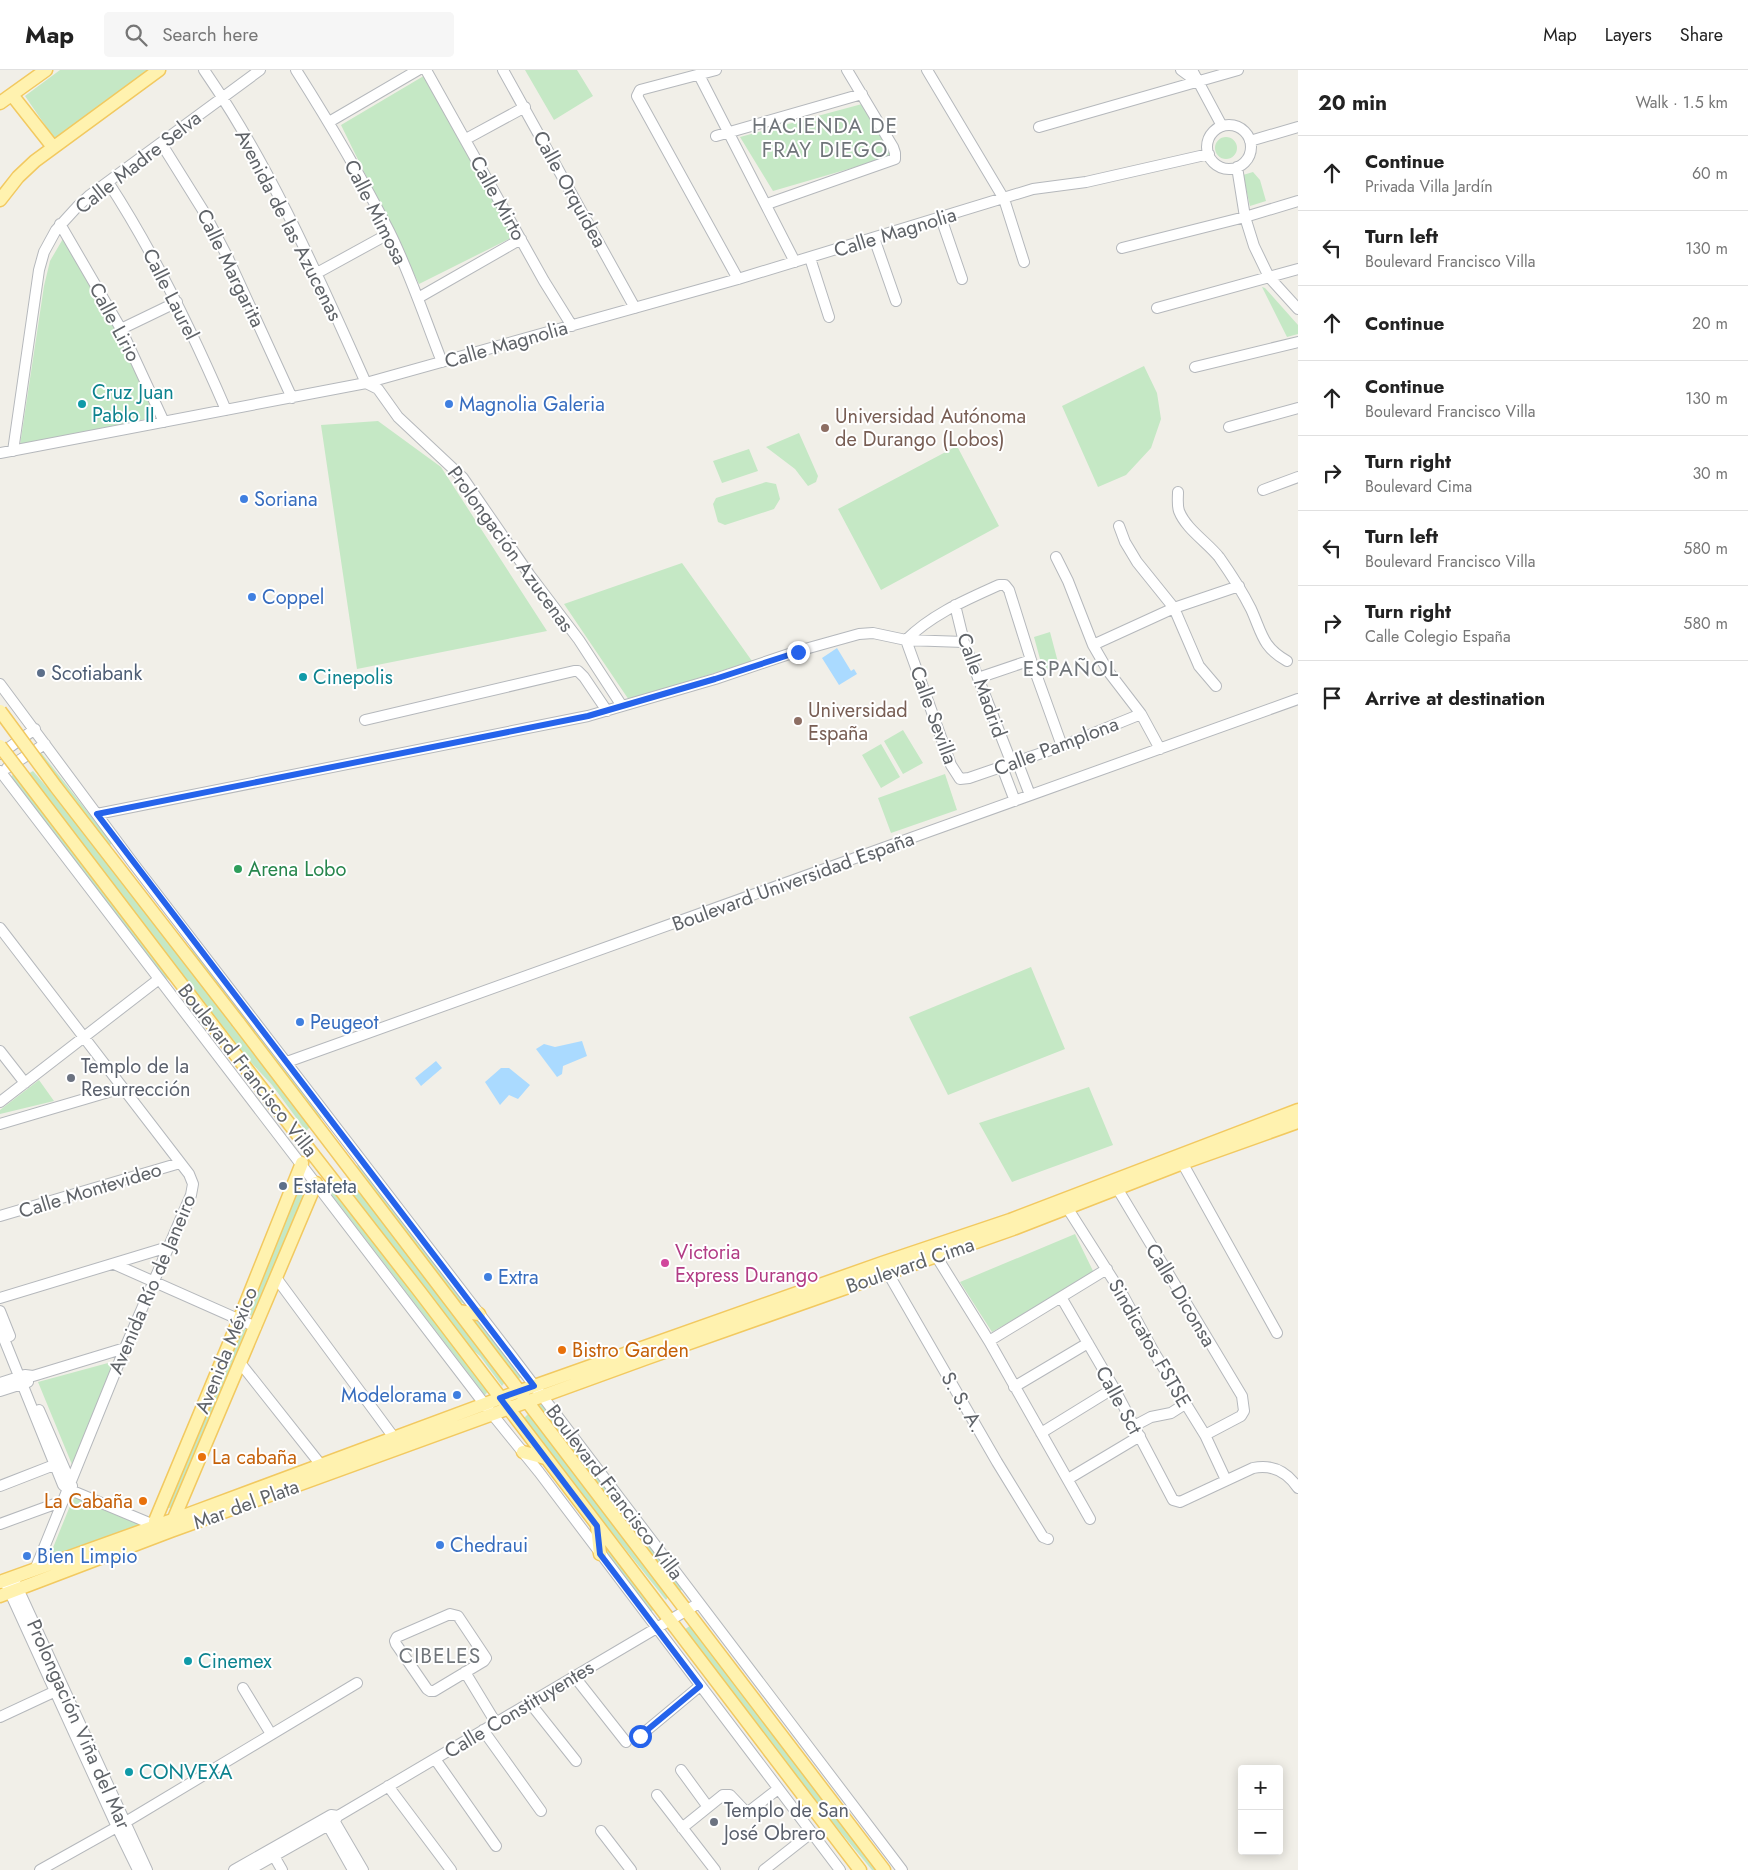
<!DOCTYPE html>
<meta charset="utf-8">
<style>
body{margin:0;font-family:Jost,sans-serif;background:#f6f6f6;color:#222}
.controls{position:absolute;right:15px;bottom:15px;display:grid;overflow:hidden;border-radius:5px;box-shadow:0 2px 12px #0003}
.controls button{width:45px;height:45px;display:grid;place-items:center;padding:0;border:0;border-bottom:1px solid #e0e0e0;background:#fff;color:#222;font:25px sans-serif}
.stop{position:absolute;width:15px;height:15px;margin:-11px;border:4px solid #2563eb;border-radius:50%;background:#fff}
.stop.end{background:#2563eb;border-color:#fff;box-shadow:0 1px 5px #0008}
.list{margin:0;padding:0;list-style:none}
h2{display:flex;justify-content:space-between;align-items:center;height:65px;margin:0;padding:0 20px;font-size:21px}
h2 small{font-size:16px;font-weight:400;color:#767676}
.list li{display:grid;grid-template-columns:32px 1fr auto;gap:15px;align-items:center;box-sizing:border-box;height:75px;padding:0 20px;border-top:1px solid #e0e0e0}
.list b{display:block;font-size:19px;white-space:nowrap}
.list p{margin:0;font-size:16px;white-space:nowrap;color:#767676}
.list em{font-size:16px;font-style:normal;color:#767676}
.icon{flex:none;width:28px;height:28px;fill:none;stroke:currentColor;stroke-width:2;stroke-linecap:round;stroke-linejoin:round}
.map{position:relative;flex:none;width:1298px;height:1800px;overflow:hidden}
header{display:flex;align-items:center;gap:30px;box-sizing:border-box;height:70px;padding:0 25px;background:#fff;border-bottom:1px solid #e0e0e0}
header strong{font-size:24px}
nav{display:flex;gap:28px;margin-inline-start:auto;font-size:18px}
.search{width:350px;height:45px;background:#f6f6f6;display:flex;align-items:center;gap:12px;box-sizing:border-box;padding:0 18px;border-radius:5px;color:#767676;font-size:19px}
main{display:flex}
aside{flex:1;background:#fff}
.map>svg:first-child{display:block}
.green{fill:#c5e8c5}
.water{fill:#aadaff}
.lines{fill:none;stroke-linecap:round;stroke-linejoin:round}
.minor-casing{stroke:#b5b8bc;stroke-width:12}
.major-casing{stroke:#f2c960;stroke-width:15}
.minor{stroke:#fff;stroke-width:10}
.major{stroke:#fff2af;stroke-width:12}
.major-bridge-casing{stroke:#f2c960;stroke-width:15;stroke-linecap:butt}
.major-bridge{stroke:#fff2af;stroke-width:12}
.route{stroke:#2563eb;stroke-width:6}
.culture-dot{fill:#0f9aa8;stroke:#fff;stroke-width:2}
.shop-dot{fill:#3f7fe0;stroke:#fff;stroke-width:2}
.education-dot{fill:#8d6e63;stroke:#fff;stroke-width:2}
.service-dot{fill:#5c6f8a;stroke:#fff;stroke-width:2}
.leisure-dot{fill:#2e9e5b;stroke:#fff;stroke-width:2}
.worship-dot{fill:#6b7280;stroke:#fff;stroke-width:2}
.hotel-dot{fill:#d1479c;stroke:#fff;stroke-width:2}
.food-dot{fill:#e8710a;stroke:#fff;stroke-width:2}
.labels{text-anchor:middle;stroke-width:4;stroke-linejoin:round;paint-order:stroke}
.street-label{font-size:20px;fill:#5f6368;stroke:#fff}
.culture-label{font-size:20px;fill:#0d838f;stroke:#fff;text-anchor:start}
.shop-label{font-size:20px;fill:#366cbe;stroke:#fff;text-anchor:start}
.education-label{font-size:20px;fill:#785e54;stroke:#fff;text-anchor:start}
.service-label{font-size:20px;fill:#4e5e75;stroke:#fff;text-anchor:start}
.leisure-label{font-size:20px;fill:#27864d;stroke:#fff;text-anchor:start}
.worship-label{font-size:20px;fill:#5b616d;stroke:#fff;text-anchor:start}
.hotel-label{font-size:20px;fill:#b23c85;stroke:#fff;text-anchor:start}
.food-label{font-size:20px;fill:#c56008;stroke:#fff;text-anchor:start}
.neighbourhood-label{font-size:21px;letter-spacing:1px;fill:#70757a;stroke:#fff}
</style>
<header>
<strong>Map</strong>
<div class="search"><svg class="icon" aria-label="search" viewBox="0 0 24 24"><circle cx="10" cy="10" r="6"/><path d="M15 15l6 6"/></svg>Search here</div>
<nav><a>Map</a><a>Layers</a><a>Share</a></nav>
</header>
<main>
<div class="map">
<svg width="1298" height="1800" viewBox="0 0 1298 1800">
<rect width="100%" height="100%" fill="#f1efe8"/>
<path class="green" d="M 60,0 L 151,0 L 56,71 L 25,26 Z
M 525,0 L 577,0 L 593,26 L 554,50 Z
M 427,4 L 517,165 L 419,214 L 341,55 Z
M 862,34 L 893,86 L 773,121 L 740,67 Z
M1215 78a11 11 0 1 1 22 0a11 11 0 1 1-22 0Z
M 1253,102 L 1260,110 L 1266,131 L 1250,136 L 1243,105 Z
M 64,167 L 118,261 L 155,347 L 20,375 L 44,216 L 50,191 Z
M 1262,217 L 1265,218 L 1298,255 L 1298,264 L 1287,267 Z
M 1144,296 L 1157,323 L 1161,349 L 1151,378 L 1126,405 L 1098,417 L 1062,336 Z
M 378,351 L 441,397 L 547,561 L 357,599 L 321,355 Z
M 799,363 L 818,406 L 816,412 L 808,416 L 795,399 L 766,377 Z
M 957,376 L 999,456 L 881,520 L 838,439 Z
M 749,379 L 758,401 L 722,413 L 713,391 Z
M 766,412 L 776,414 L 780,429 L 774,439 L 725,455 L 718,452 L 713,434 L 716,428 Z
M 682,493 L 752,591 L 629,630 L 564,534 Z
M 1050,562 L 1059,596 L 1043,600 L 1034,567 Z
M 903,660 L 923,693 L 903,704 L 884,671 Z
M 881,674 L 900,707 L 881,718 L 862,685 Z
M 39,680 L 112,773 L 109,776 L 36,683 Z
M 33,701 L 73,748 L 312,1055 L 306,1061 L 272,1015 L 248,989 L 192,921 L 28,704 Z
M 14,704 L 176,914 L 164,907 L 9,708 Z
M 945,704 L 957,740 L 891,763 L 878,728 Z
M 185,876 L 194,879 L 324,1043 L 320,1049 Z
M 1031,897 L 1065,979 L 948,1025 L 909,947 Z
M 39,1010 L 54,1031 L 0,1044 L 0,1040 Z
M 1089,1017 L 1113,1075 L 1012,1112 L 979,1053 Z
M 359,1093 L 471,1238 L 457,1230 L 357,1096 Z
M 350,1112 L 394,1164 L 505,1312 L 502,1316 L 480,1286 L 468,1276 L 344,1118 Z
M 332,1115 L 489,1320 L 485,1325 L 328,1120 Z
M 301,1123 L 305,1130 L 254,1247 L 248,1244 L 293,1126 Z
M 1075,1164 L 1094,1203 L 992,1262 L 960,1212 Z
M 469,1246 L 481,1253 L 522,1306 L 518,1310 Z
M 242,1259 L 245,1259 L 248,1261 L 174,1437 L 169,1438 L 166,1436 Z
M 119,1290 L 73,1397 L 38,1312 Z
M 542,1332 L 685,1518 L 680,1521 L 538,1334 Z
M 529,1343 L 545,1365 L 561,1381 L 672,1521 L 666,1530 L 582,1425 L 524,1348 Z
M 74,1426 L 141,1455 L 48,1490 Z
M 603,1469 L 655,1538 L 651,1542 L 603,1481 Z
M 691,1555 L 878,1800 L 872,1800 L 818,1735 L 684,1560 Z"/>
<path class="water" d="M 837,578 L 851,601 L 854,599 L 857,604 L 839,615 L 822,588 Z
M 582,971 L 587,986 L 563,996 L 562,1004 L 557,1007 L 536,979 L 544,974 L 555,977 Z
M 436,991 L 442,998 L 421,1016 L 415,1008 Z
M 501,998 L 509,998 L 530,1015 L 518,1029 L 509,1025 L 500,1035 L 485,1012 Z"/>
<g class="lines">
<defs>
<path id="minor" d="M 204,0 C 271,97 318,206 366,313
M 296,0 C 329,52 361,106 389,161 C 410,203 425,249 442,292
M 426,0 L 544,211 L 572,256
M 503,0 L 635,238
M 716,0 L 640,20 L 637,26 L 738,209
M 927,0 L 1004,129 L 1024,192
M 1181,0 L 1196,11
M 1192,0 L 1222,56
M 699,5 L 795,192
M 329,52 L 418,0
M1207 77a22 22 0 1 1 44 0a22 22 0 1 1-44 0Z
M 1039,57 L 1238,0
M 716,66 L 862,24
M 466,69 L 525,37
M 1250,71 L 1298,57
M 161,73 L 204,142 L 227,186 L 292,328
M 1237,97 L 1245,147 L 1254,176 L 1269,207 L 1298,239
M 108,112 C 155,184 192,261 226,340
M 767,134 L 895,89 L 895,83 L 893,77 L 847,0
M 941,148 L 962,209
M 60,154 L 121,259 L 164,352
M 874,168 L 896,231
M 1122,178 L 1245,147 L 1298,131
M 810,188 L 829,247
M 317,203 L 390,163
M 418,228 L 521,169
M 1157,238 L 1298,199
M 121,259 L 177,232
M 1195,297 L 1298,272
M 366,313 L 378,319 L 398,347 L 463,408 L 529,504 L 579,570 L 622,636
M 1229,357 L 1298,338
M 13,381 L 39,200 L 44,182 L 56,160 L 77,137 L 90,125 L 260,0
M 0,383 L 366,313 L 738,209 L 1033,119 L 1086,112 L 1209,84
M 1263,420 L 1298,407
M 1178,422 C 1178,428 1177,435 1179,441 C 1186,459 1207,472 1219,487 C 1231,504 1242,521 1251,539 C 1262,563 1262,577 1287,591
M 1119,456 L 1125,472 L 1137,492 L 1174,538 L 1199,596 L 1216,616
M 1056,487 L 1068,511 L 1093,575 L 1108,601 L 1141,644 L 1160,679
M 955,535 L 964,572 L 1012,694
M 1093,575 L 1174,538 L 1239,516
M 978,608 L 1031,590
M 0,614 L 133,793 L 511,1285 L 902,1800
M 365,650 L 574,601 L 578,601 L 584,607 L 607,641
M 1062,676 L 1031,590 L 1009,520 L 1005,515 L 999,515 C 966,530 932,544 906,570 L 951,695 L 960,709 L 969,708 L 1062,676 L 1141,644
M 0,684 L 35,659
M 1017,691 L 1030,725
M 1002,697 L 1015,731
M 7,698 L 45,674
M 0,701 L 492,1344 L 539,1402 L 840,1800
M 97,744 L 588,646 L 715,609 L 798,581 L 859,564 L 873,563 L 906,570 L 964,572
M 0,858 L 189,1104 L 193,1114 L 191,1125 L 125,1278 L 35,1500
M 0,981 L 25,1013
M 287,992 L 1298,629
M 0,1032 L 159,909
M 0,1054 L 122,1018
M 1179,1087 L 1277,1263
M 1114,1113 L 1242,1326 L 1244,1341 L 1241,1346 L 1205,1365
M 1068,1139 L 1124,1227 L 1155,1284 L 1205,1365 L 1226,1410
M 0,1146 L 180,1093
M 933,1181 L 989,1271 L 1090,1449
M 114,1194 L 256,1257
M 885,1198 L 997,1392 L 1043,1467 L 1048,1469
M 277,1209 L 398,1373
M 1061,1227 L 1114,1318 L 1173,1430 L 1180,1432 L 1253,1398 C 1272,1394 1287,1402 1298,1418
M 0,1228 L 168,1177
M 0,1241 L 10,1266
M 0,1259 L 63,1415 L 68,1419 L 147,1452 L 154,1457
M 989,1271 L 1107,1199
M 241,1294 L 321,1395
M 0,1313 L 25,1305 L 33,1306 L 125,1278
M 1014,1317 L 1088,1273
M 0,1321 L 28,1312
M 39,1340 L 72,1416
M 1134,1356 L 1151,1347 L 1171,1343 L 1185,1334
M 1041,1363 L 1114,1318
M 1068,1409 L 1140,1366
M 0,1416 L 54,1395
M 0,1454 L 63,1431
M 15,1512 L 147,1800
M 7,1516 L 117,1757 L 138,1800
M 450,1544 L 458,1546 L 486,1588 L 484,1591 L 434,1621 L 430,1621 L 427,1619 L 396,1574 L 395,1571 L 397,1567 Z
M 465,1602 L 496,1653
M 574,1606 L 626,1672
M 243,1618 L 271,1664
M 530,1633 L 576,1691
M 0,1647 L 60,1619
M 483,1660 L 541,1741
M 640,1666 L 700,1616
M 435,1689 L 496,1776
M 681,1700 L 708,1737
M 388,1716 L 451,1800
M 657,1725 L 715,1800
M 332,1747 L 363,1800
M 325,1750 L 353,1800
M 682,1758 L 723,1725 L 730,1725 L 747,1743 L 778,1719
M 601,1761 L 631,1800
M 274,1786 L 282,1800
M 40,1800 L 124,1753 L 357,1613
M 234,1800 L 331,1745 L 338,1746
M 249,1800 L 334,1752 L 338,1746 L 699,1533
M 764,1800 L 811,1763"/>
<path id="major" d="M 12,25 L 53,77
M 0,33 L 46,0
M 0,130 L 18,107 L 35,91 L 159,0
M 238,952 L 884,1800
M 221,966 L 420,1222 L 860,1800
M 458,1241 L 479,1244
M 523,1382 L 545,1388
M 172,1453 L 316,1113
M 597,1456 L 600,1484
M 155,1462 L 155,1451 L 239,1250 L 302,1093
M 0,1512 L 189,1444 L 520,1321 L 882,1193 L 1010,1150 L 1298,1040
M 0,1526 L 171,1461 L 647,1288 L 1013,1159 L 1183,1093 L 1298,1052"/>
</defs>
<use href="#minor" class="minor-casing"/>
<use href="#major" class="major-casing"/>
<use href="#minor" class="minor"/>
<use href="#major" class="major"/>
<defs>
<path id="major-bridge" d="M 0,641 L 56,717 L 238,952
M 0,676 L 221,966"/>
</defs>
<use href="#major-bridge" class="major-bridge-casing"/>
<use href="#major-bridge" class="major-bridge"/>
</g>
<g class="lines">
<path class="route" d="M 640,1666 L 700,1616 L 600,1484 L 597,1456 L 500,1328 L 534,1316 L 97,744 L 588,646 L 715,609 L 798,582"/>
</g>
<g class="culture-dot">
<circle cx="82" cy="334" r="5"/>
<circle cx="303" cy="607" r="5"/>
<circle cx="188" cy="1591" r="5"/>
<circle cx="129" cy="1702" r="5"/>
</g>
<g class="shop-dot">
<circle cx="449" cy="334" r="5"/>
<circle cx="244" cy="429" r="5"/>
<circle cx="252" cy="527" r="5"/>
<circle cx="300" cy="952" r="5"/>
<circle cx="488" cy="1207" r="5"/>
<circle cx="457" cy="1325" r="5"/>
<circle cx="440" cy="1475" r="5"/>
<circle cx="27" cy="1486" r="5"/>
</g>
<g class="education-dot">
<circle cx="825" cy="358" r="5"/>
<circle cx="798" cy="651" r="5"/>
</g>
<g class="service-dot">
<circle cx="41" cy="603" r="5"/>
<circle cx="283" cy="1116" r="5"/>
</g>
<circle class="leisure-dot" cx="238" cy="799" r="5"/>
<g class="worship-dot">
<circle cx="71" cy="1008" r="5"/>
<circle cx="714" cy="1752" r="5"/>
</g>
<circle class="hotel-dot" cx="665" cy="1193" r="5"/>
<g class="food-dot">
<circle cx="562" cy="1280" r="5"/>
<circle cx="202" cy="1387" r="5"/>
<circle cx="143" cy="1431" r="5"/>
</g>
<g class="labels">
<g class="street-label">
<text transform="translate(138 92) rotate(-38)" y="7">Calle Madre Selva</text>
<text transform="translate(570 119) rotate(61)" y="7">Calle Orquídea</text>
<text transform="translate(498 128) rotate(61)" y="7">Calle Mirto</text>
<text transform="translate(376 142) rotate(63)" y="7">Calle Mimosa</text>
<text transform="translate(289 155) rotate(63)" y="7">Avenida de las Azucenas</text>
<text transform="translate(895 162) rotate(-17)" y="7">Calle Magnolia</text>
<text transform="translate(231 198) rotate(64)" y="7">Calle Margarita</text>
<text transform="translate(171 224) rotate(63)" y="7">Calle Laurel</text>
<text transform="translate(115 252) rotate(62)" y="7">Calle Lirio</text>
<text transform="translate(506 274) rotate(-16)" y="7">Calle Magnolia</text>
<text transform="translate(511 479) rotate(54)" y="7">Prolongación Azucenas</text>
<text transform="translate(982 615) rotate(70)" y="7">Calle Madrid</text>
<text transform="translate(934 645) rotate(70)" y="7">Calle Sevilla</text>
<text transform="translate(1056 676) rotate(-21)" y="7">Calle Pamplona</text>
<text transform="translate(793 811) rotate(-20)" y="7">Boulevard Universidad España</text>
<text transform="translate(248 1000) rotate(52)" y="7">Boulevard Francisco Villa</text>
<text transform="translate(90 1120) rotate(-17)" y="7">Calle Montevideo</text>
<text transform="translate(910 1195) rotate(-19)" y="7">Boulevard Cima</text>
<text transform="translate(152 1214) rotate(-67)" y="7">Avenida Río de Janeiro</text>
<text transform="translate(1181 1225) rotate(59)" y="7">Calle Diconsa</text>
<text transform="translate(1150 1273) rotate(60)" y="7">Sindicatos FSTSE</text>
<text transform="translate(226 1280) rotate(-68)" y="7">Avenida México</text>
<text transform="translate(1119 1330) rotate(61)" y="7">Calle Sct</text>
<text transform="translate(963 1332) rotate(60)" y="7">S. S. A.</text>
<text transform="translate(615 1422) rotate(53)" y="7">Boulevard Francisco Villa</text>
<text transform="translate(246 1434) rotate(-20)" y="7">Mar del Plata</text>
<text transform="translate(519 1639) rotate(-31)" y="7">Calle Constituyentes</text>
<text transform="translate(79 1654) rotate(66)" y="7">Prolongación Viña del Mar</text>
</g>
<g class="culture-label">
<text x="92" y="329">Cruz Juan<tspan x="92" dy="23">Pablo II</tspan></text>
<text x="313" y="614">Cinepolis</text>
<text x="198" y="1598">Cinemex</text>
<text x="139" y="1709">CONVEXA</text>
</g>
<g class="shop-label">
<text x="459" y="341">Magnolia Galeria</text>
<text x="254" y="436">Soriana</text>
<text x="262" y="534">Coppel</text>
<text x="310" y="959">Peugeot</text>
<text x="498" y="1214">Extra</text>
<text x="447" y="1332" text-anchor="end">Modelorama</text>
<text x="450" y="1482">Chedraui</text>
<text x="37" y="1493">Bien Limpio</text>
</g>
<g class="education-label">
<text x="835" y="353">Universidad Autónoma<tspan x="835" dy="23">de Durango (Lobos)</tspan></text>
<text x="808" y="647">Universidad<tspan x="808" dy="23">España</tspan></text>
</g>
<g class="service-label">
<text x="51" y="610">Scotiabank</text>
<text x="293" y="1123">Estafeta</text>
</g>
<g class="leisure-label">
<text x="248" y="806">Arena Lobo</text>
</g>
<g class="worship-label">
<text x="81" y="1003">Templo de la<tspan x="81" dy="23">Resurrección</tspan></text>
<text x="724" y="1747">Templo de San<tspan x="724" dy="23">José Obrero</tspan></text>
</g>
<g class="hotel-label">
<text x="675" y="1189">Victoria<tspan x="675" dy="23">Express Durango</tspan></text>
</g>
<g class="food-label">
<text x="572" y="1287">Bistro Garden</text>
<text x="212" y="1394">La cabaña</text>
<text x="133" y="1438" text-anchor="end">La Cabaña</text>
</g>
<g class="neighbourhood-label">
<text x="825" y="63">HACIENDA DE<tspan x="825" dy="24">FRAY DIEGO</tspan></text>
<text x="1071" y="606">ESPAÑOL</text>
<text x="440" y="1593">CIBELES</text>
</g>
</g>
</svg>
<div class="controls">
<button>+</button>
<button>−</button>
</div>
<div class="stop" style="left:640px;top:1666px"></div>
<div class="stop end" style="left:798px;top:582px"></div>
</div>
<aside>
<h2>20 min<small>Walk · 1.5 km</small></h2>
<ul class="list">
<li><svg class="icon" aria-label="ahead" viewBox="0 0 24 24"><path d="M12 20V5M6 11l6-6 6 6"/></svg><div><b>Continue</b><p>Privada Villa Jardín</p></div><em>60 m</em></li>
<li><svg class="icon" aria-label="left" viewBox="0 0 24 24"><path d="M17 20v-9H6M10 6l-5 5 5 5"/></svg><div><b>Turn left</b><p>Boulevard Francisco Villa</p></div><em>130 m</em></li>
<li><svg class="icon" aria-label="ahead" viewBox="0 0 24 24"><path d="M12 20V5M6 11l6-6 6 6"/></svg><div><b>Continue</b></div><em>20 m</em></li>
<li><svg class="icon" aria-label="ahead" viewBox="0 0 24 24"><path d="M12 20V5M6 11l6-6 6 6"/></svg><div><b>Continue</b><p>Boulevard Francisco Villa</p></div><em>130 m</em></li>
<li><svg class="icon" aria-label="right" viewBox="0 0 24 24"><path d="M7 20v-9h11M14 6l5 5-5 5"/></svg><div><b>Turn right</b><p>Boulevard Cima</p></div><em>30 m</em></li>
<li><svg class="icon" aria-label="left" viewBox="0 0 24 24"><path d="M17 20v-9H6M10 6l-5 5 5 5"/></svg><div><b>Turn left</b><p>Boulevard Francisco Villa</p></div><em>580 m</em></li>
<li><svg class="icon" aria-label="right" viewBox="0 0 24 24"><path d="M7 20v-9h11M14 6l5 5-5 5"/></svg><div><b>Turn right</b><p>Calle Colegio España</p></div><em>580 m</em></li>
<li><svg class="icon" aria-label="arrive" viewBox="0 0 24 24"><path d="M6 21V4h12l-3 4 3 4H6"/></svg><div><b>Arrive at destination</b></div></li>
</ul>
</aside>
</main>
